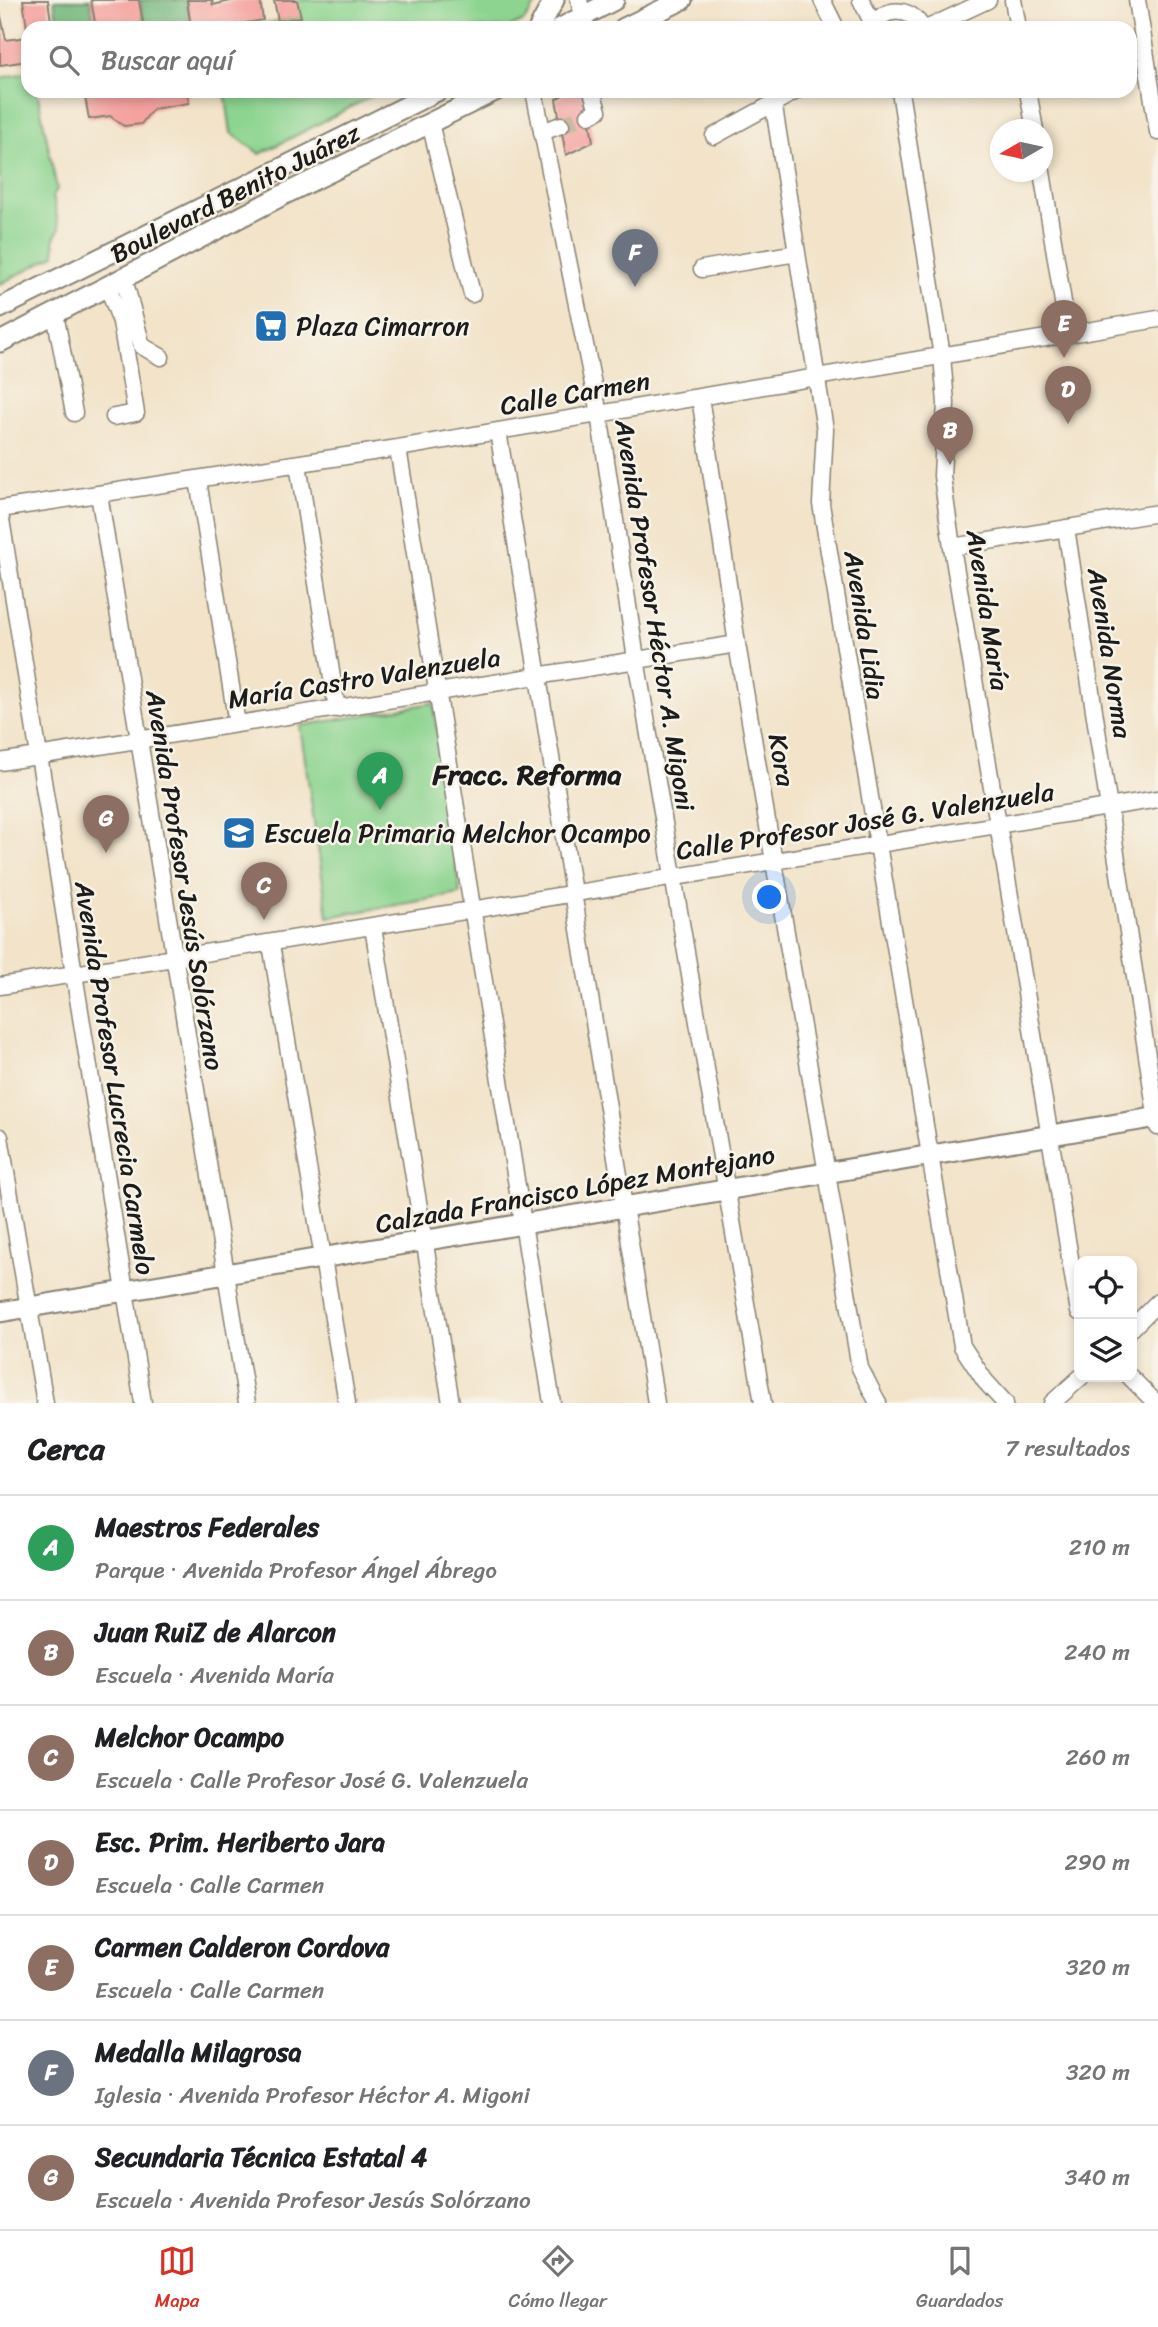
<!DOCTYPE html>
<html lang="es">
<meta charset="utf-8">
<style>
body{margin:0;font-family:Sriracha,sans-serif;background:#f6f6f6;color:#202124}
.controls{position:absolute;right:21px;bottom:21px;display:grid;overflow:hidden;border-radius:14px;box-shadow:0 4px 10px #0003}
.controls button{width:63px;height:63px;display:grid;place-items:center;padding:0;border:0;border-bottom:2px solid #e0e0e0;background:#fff;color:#202124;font:35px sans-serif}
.compass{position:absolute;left:990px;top:119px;width:63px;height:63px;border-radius:50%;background:#fff;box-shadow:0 4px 10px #0003;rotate:261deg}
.you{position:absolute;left:770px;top:898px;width:24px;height:24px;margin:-18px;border:5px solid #fff;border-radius:50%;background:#1a73e8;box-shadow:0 0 0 10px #1a73e833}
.badge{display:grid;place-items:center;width:46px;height:46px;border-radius:50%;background:#d93025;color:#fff;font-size:23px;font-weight:700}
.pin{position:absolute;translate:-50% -58px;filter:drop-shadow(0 2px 4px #0008)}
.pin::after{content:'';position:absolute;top:37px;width:24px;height:21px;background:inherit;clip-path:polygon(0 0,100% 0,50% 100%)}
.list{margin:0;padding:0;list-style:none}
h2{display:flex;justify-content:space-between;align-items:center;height:91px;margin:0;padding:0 28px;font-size:30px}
h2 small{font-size:23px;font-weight:400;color:#757577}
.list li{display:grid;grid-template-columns:46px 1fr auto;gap:21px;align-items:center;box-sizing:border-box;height:105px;padding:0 28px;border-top:2px solid #e0e0e0}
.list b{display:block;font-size:26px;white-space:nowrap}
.list p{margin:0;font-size:23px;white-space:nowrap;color:#757577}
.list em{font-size:23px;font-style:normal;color:#757577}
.icon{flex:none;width:38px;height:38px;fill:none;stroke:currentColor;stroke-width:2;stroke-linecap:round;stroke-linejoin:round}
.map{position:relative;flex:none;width:1158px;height:1403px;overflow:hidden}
.search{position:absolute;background:#fff;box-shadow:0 4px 10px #0003;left:21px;right:21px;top:21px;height:77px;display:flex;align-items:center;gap:18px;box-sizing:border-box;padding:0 24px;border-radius:21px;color:#757577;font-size:26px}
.sheet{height:826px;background:#fff}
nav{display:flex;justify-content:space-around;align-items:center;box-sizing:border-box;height:98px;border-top:2px solid #e0e0e0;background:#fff;font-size:19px;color:#757577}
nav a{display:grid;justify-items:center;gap:4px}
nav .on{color:#d93025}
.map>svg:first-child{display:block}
.green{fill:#8cd48f;stroke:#547856;stroke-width:2}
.forest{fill:#71b67a;stroke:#46694b;stroke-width:2}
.building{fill:#f59c9a}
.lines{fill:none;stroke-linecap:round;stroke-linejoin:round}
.minor-tunnel{stroke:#c7bba6;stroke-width:16;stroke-dasharray:16 8;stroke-linecap:butt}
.minor-casing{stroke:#878072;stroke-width:19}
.major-casing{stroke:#878072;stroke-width:23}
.minor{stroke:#fff;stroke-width:16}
.major{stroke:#fff;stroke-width:19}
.labels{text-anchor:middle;stroke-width:5;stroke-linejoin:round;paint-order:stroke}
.street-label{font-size:26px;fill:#1c1c1c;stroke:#f7f3e8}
.poi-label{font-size:26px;fill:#1c1c1c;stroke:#f7f3e8;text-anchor:start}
.neighbourhood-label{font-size:28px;font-weight:bold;fill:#1c1c1c;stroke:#f7f3e8}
</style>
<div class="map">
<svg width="1158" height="1403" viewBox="0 0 1158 1403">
<rect width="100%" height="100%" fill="#f7f3e8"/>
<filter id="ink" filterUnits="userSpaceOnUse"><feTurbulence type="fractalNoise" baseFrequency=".0143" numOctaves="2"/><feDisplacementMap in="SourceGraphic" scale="14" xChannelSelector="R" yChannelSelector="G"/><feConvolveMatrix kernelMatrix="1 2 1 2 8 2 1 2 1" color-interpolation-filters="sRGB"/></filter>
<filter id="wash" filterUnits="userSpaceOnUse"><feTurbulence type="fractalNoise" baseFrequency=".00686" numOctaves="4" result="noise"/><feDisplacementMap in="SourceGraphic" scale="28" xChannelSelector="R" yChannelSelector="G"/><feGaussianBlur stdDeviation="1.57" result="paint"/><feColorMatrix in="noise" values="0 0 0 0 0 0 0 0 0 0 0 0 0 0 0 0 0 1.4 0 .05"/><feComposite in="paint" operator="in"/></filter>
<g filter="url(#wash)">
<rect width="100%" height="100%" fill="#f2e3c9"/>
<path class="green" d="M 297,0 L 539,0 L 524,21 L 508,28 L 241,28 L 300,17 Z
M 26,73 L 28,91 L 37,91 L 57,189 L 53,196 L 59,229 L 54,238 L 55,255 L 0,284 L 0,78 Z
M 225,91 L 382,91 L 260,154 L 231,133 Z
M 433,703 L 460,894 L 328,917 L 300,726 Z"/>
<path class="forest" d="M 54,0 L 90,0 L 95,28 L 58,28 Z
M 140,0 L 186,0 L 191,28 L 144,28 Z"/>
<g id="blocks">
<path class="building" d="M 23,0 L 48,0 L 52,28 L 27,28 Z
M 91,0 L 139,0 L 144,28 L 96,28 Z
M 187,0 L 212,0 L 213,5 L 235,0 L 260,0 L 263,20 L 216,28 L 191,28 Z
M 274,0 L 297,0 L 301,17 L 278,21 Z
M 0,12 L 6,40 L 28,37 L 28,61 L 0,65 Z
M 84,91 L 187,91 L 189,103 L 153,109 L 141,124 L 124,126 L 110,116 L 89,119 Z
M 570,91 L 585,91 L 593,142 L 566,155 L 556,99 Z"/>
</g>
</g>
<g filter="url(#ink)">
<use href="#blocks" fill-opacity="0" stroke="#878072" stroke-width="2"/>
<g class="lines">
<path class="minor-tunnel" d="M 561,125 L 589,115"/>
<defs>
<path id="minor" d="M 579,0 L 585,28
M 822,0 L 836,28
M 861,0 L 873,24
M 1013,0 L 1018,28
M 1137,0 L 1158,132
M 872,28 C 883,6 911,6 922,28
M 928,28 L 988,0
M 534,91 L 599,414 L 636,659 L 763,1403
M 900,91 L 942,356 L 946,403 L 942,476 L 952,547 L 1079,1312
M 1028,91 L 1035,130
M 773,101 L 825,430 L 821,504 L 962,1346 L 985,1381 L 1005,1403
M 589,115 L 598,111 L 592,91
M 430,123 L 472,294
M 542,132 L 561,125
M 714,136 L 796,91
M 1042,172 L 1068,333
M 702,269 L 797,253
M 124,279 L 142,346 L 161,357
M 108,287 L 121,322 L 136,413 L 114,417
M 55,314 L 74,413
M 700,397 L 737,644 L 860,1368 L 878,1403
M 498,431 L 656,1403
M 398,448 L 552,1403
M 298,464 L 337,709
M 198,480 L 237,724
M 99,494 L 247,1403
M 0,509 L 398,448 L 1158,319
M 0,513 L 143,1403
M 1066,528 L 1158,1127
M 952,547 L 1158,513
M 0,762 L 737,644
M 373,927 L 451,1403
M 271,944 L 347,1403
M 0,986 L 1158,799
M 0,1137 L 45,1403
M 1132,1328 L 1158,1302
M 1130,1377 L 1156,1403
M 1052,1403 L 1081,1377"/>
<path id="major" d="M 539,28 L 554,0
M 561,28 L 614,0
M 624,28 L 682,0
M 0,308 L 437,91
M 0,342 L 281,196 L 495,91
M 0,1312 L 1158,1117"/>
</defs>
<use href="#minor" class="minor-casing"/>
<use href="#major" class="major-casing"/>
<use href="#minor" class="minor"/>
<use href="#major" class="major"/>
</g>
</g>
<defs>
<symbol id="supermarket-square" viewBox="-11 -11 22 22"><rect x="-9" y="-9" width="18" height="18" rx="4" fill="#1f6fb2" stroke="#f7f3e8"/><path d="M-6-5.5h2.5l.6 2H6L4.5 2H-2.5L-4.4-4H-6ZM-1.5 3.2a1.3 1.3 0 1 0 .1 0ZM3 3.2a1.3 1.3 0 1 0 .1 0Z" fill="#fff"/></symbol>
<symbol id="school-square" viewBox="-11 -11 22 22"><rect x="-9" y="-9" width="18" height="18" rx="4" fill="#1f6fb2" stroke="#f7f3e8"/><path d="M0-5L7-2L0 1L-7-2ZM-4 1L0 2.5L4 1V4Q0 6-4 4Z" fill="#fff"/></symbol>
</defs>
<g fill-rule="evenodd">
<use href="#supermarket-square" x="252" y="307" width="38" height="38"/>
<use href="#school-square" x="220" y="814" width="38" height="38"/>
</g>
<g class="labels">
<g class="street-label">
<text transform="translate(235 193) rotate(-27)" y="9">Boulevard Benito Juárez</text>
<text transform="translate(575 393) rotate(-10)" y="9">Calle Carmen</text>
<text transform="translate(988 610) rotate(81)" y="9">Avenida María</text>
<text transform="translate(655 615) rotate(81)" y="9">Avenida Profesor Héctor A. Migoni</text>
<text transform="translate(865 625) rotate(81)" y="9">Avenida Lidia</text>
<text transform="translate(1110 653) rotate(81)" y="9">Avenida Norma</text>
<text transform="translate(364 678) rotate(-9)" y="9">María Castro Valenzuela</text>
<text transform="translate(782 760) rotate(80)" y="9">Kora</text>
<text transform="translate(865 821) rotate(-9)" y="9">Calle Profesor José G. Valenzuela</text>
<text transform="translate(185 880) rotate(81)" y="9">Avenida Profesor Jesús Solórzano</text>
<text transform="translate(115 1078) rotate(81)" y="9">Avenida Profesor Lucrecia Carmelo</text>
<text transform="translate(575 1189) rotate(-10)" y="9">Calzada Francisco López Montejano</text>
</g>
<g class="poi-label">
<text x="296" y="335">Plaza Cimarron</text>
<text x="264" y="842">Escuela Primaria Melchor Ocampo</text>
</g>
<g class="neighbourhood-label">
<text x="527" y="784">Fracc. Reforma</text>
</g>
</g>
</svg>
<div class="controls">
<button><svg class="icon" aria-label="locate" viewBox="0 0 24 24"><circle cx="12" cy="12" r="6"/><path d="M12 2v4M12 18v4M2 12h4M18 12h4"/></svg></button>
<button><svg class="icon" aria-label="layers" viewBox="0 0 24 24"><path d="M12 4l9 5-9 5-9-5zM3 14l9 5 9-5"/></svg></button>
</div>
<svg class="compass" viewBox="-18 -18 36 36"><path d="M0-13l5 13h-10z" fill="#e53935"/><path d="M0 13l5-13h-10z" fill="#757577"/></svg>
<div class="you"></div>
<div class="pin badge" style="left:380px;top:810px;background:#2e9e5b">A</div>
<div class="pin badge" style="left:950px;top:465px;background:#8d6e63">B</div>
<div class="pin badge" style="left:264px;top:920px;background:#8d6e63">C</div>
<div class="pin badge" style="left:1068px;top:424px;background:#8d6e63">D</div>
<div class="pin badge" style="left:1064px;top:358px;background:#8d6e63">E</div>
<div class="pin badge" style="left:635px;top:287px;background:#6b7280">F</div>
<div class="pin badge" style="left:106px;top:853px;background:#8d6e63">G</div>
<div class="search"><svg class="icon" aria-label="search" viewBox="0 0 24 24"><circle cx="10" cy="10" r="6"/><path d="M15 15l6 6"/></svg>Buscar aquí</div>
</div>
<section class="sheet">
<h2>Cerca<small>7 resultados</small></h2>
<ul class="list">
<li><span class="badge" style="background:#2e9e5b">A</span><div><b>Maestros Federales</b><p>Parque · Avenida Profesor Ángel Ábrego</p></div><em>210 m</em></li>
<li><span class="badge" style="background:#8d6e63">B</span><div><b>Juan RuiZ de Alarcon</b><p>Escuela · Avenida María</p></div><em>240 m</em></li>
<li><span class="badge" style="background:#8d6e63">C</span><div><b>Melchor Ocampo</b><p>Escuela · Calle Profesor José G. Valenzuela</p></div><em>260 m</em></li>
<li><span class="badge" style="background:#8d6e63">D</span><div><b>Esc. Prim. Heriberto Jara</b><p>Escuela · Calle Carmen</p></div><em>290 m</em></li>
<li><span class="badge" style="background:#8d6e63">E</span><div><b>Carmen Calderon Cordova</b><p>Escuela · Calle Carmen</p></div><em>320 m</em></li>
<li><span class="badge" style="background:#6b7280">F</span><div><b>Medalla Milagrosa</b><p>Iglesia · Avenida Profesor Héctor A. Migoni</p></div><em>320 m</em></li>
<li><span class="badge" style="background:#8d6e63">G</span><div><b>Secundaria Técnica Estatal 4</b><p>Escuela · Avenida Profesor Jesús Solórzano</p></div><em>340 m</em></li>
</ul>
</section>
<nav>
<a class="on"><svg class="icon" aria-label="map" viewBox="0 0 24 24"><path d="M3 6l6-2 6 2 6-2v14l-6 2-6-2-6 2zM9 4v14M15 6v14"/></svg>Mapa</a>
<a><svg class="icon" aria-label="directions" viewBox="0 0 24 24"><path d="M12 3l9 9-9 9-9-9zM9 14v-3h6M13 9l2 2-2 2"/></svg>Cómo llegar</a>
<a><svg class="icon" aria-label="saved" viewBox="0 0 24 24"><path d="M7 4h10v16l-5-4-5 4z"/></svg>Guardados</a>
</nav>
